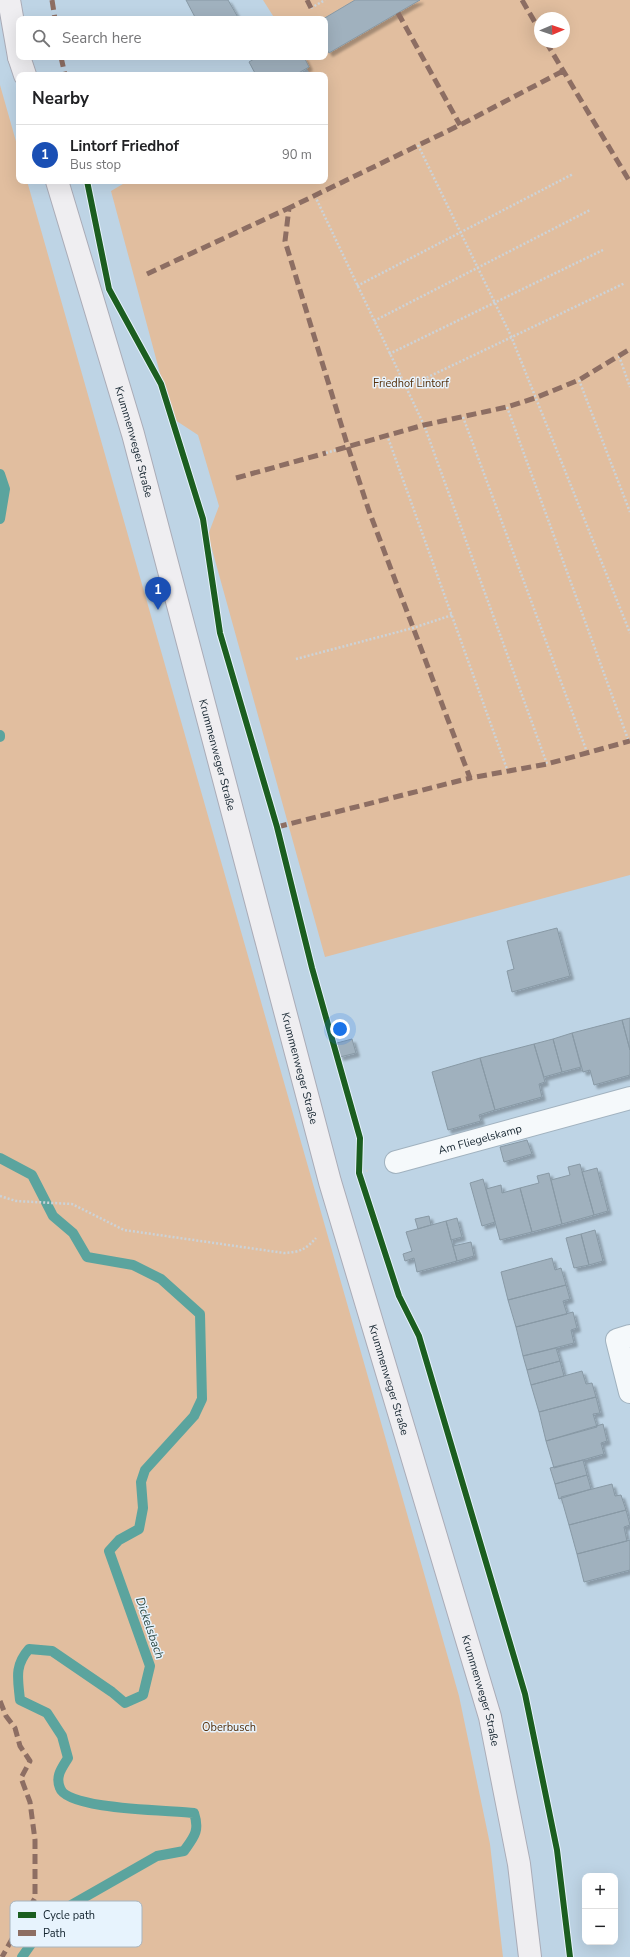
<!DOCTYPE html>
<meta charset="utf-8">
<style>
body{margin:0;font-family:"Nunito Sans",sans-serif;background:#f6f6f6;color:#202124}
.controls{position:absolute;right:12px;bottom:12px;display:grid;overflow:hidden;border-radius:8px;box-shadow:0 4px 16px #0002}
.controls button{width:36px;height:36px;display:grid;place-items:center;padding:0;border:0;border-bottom:1px solid #e0e0e0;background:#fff;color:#202124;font:20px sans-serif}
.compass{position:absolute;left:534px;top:12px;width:36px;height:36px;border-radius:50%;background:#fff;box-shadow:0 4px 16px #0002;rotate:88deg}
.you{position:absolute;left:340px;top:1029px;width:14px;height:14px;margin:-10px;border:3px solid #fff;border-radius:50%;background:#1a73e8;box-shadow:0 0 0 6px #1a73e833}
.badge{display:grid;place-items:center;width:26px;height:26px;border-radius:50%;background:#50626f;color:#fff;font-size:13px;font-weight:700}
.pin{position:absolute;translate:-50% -33px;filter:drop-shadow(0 1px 2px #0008)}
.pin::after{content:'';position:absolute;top:21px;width:14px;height:12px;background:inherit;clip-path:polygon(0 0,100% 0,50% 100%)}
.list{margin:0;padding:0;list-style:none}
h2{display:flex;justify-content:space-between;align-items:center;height:52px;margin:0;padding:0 16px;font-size:17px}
h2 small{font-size:13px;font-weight:400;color:#757577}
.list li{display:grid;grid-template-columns:26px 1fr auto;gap:12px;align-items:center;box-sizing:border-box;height:60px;padding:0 16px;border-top:1px solid #e0e0e0}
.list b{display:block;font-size:15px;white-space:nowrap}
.list p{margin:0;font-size:13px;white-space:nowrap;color:#757577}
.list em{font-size:13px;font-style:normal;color:#757577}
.icon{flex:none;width:22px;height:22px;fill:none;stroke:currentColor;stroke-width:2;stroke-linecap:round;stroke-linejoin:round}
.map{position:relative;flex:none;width:630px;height:1957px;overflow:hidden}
.search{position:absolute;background:#fff;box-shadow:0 4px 16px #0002;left:16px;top:16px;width:312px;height:44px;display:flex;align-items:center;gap:10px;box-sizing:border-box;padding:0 14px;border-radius:8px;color:#757577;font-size:15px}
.panel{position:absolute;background:#fff;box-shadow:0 4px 16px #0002;left:16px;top:72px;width:312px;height:112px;border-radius:8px}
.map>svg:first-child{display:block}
.green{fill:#e1be9f;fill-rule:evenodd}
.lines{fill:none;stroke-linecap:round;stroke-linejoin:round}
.stream{stroke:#5ba49e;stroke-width:10}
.building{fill:#a0b1be;stroke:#8899a5;filter:url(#shadow)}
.minor-casing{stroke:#a1b2bf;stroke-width:24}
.major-casing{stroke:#abacb7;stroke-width:24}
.path{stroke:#ccd3d8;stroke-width:2.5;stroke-dasharray:2 2;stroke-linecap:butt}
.minor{stroke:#f5f9fb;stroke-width:22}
.major{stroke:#efeef1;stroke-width:22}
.quiet{stroke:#8d6e63;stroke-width:5;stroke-dasharray:10 5;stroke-linecap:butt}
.cycleway-casing{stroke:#e7f3fd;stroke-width:8}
.cycleway{stroke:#1b5e20;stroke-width:6}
.labels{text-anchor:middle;stroke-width:3;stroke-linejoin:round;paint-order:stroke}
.park-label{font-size:11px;fill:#55300b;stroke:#e7f3fd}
.street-label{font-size:11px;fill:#14242f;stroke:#e7f3fd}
.water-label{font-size:12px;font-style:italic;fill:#27443e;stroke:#e7f3fd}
.key{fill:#e7f3fd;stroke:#a8b5bf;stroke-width:1}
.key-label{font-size:11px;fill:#14242f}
</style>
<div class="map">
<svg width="630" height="1957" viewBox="0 0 630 1957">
<defs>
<filter id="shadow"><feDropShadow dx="3.5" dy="3.5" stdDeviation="1" flood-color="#0004"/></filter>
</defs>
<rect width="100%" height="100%" fill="#bed4e5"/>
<path class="green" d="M 263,0 L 630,0 L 630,875 L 325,957 L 208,535 L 219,506 L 198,435 L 172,418 L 111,191 L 128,181 L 325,181 L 325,75 L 305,75 L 309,72 L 299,57 L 325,57 L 325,19 L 275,19 ZM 540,18 L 564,18 L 564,42 L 540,42 Z
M 0,85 L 19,152 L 19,181 L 27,181 L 459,1696 L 490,1844 L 503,1957 L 0,1957 Z"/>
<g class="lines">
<path class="stream" d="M 0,474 L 5,489 L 0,519
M 0,735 L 0,737
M 0,1158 L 32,1175 L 53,1216 L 73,1233 L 87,1257 L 133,1265 L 161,1279 L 200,1314 L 202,1399 L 194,1416 L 145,1470 L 141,1482 L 143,1508 L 139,1529 L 119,1540 L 109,1551 L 150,1666 L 143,1695 L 125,1703 L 112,1692 L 52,1651 L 29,1649 C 14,1666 18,1679 20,1700 L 47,1713 L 62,1736 L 68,1758 C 62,1768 55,1776 60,1788 C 67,1810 171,1810 194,1813 C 200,1831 194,1837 184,1851 L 157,1856 L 50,1917 L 22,1957"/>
</g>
<path class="building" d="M 186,0 L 228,0 L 239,19 L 196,19 Z
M 355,0 L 420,0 L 329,53 L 325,46 L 325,19 L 323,19 Z
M 257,57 L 304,57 L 309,67 L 295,75 L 256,75 L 249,62 Z
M 557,928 L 570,976 L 512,992 L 507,971 L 514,969 L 507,941 Z
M 630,1018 L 630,1050 L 622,1020 Z
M 622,1020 L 630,1050 L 630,1075 L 594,1085 L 590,1070 L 583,1072 L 572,1033 Z
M 572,1033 L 581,1067 L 562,1072 L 553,1039 Z
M 352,1039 L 356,1053 L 340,1057 L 337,1043 Z
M 553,1039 L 562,1072 L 544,1077 L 534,1044 Z
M 534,1044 L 545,1082 L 539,1084 L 542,1097 L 495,1110 L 480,1058 Z
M 480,1058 L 495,1110 L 479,1115 L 481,1121 L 448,1130 L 432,1072 Z
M 527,1140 L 532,1154 L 504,1162 L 500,1147 Z
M 580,1164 L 594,1215 L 562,1224 L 551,1180 L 570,1175 L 568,1167 Z
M 597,1168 L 608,1211 L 594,1215 L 582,1172 Z
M 549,1173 L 562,1224 L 532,1232 L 520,1188 L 539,1183 L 537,1176 Z
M 483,1179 L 495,1222 L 482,1226 L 470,1183 Z
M 501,1185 L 502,1193 L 520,1188 L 532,1232 L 500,1240 L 486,1189 Z
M 429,1216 L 431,1225 L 418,1229 L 415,1219 Z
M 457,1218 L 462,1237 L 451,1240 L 446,1221 Z
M 446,1221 L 457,1261 L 417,1272 L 414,1258 L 405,1261 L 403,1254 L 412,1251 L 406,1232 Z
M 595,1230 L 603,1261 L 589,1265 L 581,1234 Z
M 581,1234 L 589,1265 L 574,1268 L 566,1238 Z
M 471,1242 L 474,1256 L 457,1261 L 453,1246 Z
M 552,1258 L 555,1270 L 561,1268 L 566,1285 L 508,1300 L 501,1272 Z
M 566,1285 L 570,1299 L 563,1301 L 567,1314 L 516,1327 L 508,1300 Z
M 573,1312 L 577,1328 L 571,1330 L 574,1343 L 523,1356 L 516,1327 Z
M 556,1348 L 560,1361 L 527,1370 L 523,1356 Z
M 560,1361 L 564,1376 L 531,1385 L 527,1370 Z
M 582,1371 L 586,1384 L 592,1383 L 596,1397 L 539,1412 L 531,1385 Z
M 596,1397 L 600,1413 L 593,1414 L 597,1427 L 546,1441 L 539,1412 Z
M 603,1424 L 607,1441 L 601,1443 L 604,1454 L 554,1468 L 546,1441 Z
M 583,1460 L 587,1475 L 555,1484 L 550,1468 Z
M 587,1475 L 591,1489 L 559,1499 L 555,1484 Z
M 612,1484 L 615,1496 L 621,1495 L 626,1510 L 569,1525 L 561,1497 Z
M 626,1510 L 630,1525 L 624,1527 L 627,1541 L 577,1554 L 569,1525 Z
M 630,1540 L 630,1570 L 584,1582 L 577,1554 Z"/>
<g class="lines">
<defs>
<g id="minor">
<path id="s1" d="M 396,1162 L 630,1098"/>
<path d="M 630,1336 L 617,1340 L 630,1392"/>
</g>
<g id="major">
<path d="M 9,0 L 19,57"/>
<path d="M 19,57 L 25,75"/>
<path id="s2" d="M 57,181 L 133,434 L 330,1182 L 490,1717 L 519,1864 L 530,1957"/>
</g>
</defs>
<use href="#minor" class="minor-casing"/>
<use href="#major" class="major-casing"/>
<path class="path" d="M 311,8 L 325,0
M 418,145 L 511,336 L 630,633
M 315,196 L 424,425 L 547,764
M 357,286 L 573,174
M 374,321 L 590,210
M 389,354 L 603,250
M 619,356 L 630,387
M 579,380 L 630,512
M 405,388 L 625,283
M 507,407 L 629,742
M 463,417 L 587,752
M 387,435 L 508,772
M 326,453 L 336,450
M 296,659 L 413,628 L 452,615
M 358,1173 L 370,1170
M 0,1196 L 16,1201 L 72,1204 L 124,1230 L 284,1253 C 300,1252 305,1250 316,1238"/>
<use href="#minor" class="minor"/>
<use href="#major" class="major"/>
<path class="quiet" d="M 52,0 L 55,19
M 307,0 L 311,8
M 522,0 L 540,31
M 398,13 L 460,125
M 546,42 L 630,182
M 61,57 L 65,75
M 563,71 L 460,125 L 289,208 L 285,241 L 348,447 L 369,511 L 470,778 L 547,764 L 630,741
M 147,274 L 289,208
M 336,450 L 424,425 L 507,407 L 535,398 L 579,380 L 630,349
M 236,478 L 326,453
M 277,827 L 470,778
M 0,1701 L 6,1716 L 15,1728 L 20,1746 L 30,1761 L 21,1778 L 30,1802 L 35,1840 L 35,1898 L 2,1957"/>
<defs>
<path id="cycleway" d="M 87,181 L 109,289 L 161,384 L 203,519 L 220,633 L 277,827 L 312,968 L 360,1138 L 359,1173 L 399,1296 L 419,1336 L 525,1694 L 557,1850 L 570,1957"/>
</defs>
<use href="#cycleway" class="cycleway-casing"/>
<use href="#cycleway" class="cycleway"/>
</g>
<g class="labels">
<g class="park-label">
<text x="411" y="387">Friedhof Lintorf</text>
<text x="229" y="1731">Oberbusch</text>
</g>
<g class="street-label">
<text dy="4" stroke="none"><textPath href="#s2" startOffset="272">Krummenweger Straße</textPath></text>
<text dy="4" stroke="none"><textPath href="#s2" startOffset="596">Krummenweger Straße</textPath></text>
<text dy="4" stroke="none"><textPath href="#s2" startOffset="920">Krummenweger Straße</textPath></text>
<text dy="4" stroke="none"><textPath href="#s1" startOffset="87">Am Fliegelskamp</textPath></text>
<text dy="4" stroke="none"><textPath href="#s2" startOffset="1244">Krummenweger Straße</textPath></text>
<text dy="4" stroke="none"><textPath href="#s2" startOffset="1568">Krummenweger Straße</textPath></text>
</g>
<g class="water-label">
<text transform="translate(150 1628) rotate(71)" y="4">Dickelsbach</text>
</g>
</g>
<rect x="10" y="1901" width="132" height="46" rx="6" class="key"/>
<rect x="18" y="1912" width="18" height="6" fill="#1b5e20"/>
<rect x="18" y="1930" width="18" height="6" fill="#8d6e63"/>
<g class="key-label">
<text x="43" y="1919">Cycle path</text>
<text x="43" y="1937">Path</text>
</g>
</svg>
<div class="controls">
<button>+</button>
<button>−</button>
</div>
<svg class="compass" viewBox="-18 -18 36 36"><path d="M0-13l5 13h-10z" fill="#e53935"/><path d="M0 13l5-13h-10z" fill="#757577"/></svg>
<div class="you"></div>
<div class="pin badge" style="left:158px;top:610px;background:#1a4fb4">1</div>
<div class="search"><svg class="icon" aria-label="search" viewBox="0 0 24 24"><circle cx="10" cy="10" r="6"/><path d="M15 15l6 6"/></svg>Search here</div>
<section class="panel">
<h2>Nearby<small></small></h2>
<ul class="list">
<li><span class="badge" style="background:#1a4fb4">1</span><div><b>Lintorf Friedhof</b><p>Bus stop</p></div><em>90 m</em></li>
</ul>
</section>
</div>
